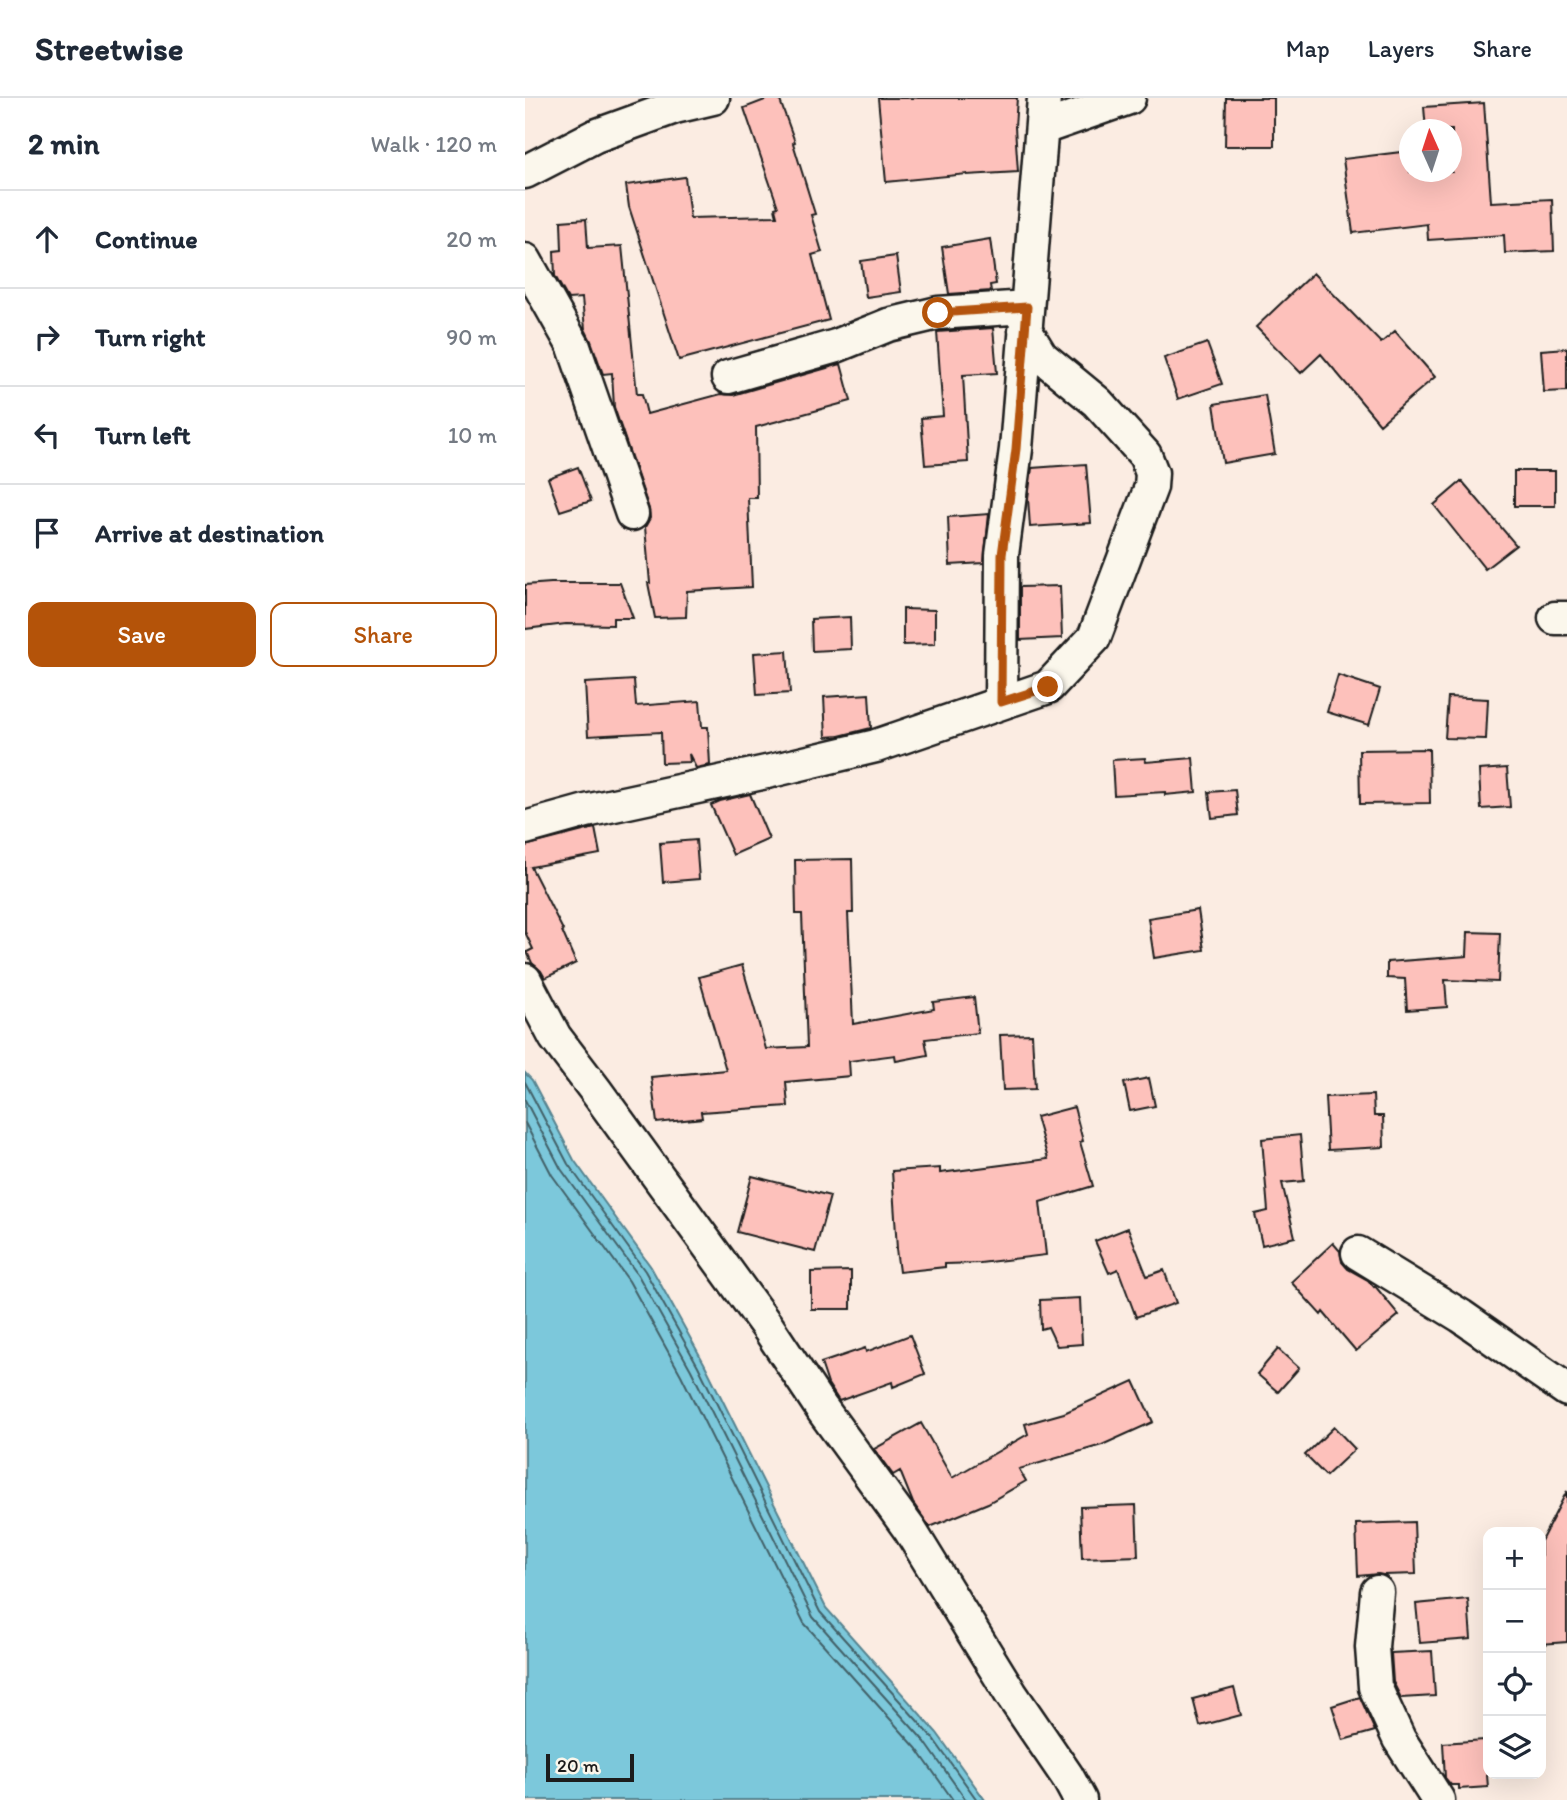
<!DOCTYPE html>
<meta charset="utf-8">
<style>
body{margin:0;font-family:Itim,sans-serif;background:#f6f6f7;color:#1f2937}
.controls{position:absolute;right:21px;bottom:21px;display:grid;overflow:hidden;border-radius:14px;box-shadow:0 7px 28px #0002}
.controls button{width:63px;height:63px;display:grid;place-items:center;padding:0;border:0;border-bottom:2px solid #e0e1e3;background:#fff;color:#1f2937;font:35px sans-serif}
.compass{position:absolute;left:874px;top:21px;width:63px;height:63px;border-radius:50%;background:#fff;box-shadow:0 7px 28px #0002;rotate:357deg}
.scale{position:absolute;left:21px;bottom:18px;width:88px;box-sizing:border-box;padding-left:7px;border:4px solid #1c1c1c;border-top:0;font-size:19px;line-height:24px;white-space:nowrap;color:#1c1c1c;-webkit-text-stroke:5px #fbf7ec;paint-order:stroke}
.stop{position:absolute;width:21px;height:21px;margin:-16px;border:5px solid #b45309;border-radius:50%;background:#fff}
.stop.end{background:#b45309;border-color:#fff;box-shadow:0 2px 7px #0008}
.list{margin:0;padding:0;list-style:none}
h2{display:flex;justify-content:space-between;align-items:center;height:91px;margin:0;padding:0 28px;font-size:30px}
h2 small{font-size:23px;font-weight:400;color:#747a83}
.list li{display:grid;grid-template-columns:46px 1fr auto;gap:21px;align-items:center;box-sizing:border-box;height:98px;padding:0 28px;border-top:2px solid #e0e1e3}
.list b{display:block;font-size:26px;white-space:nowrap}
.list em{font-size:23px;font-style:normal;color:#747a83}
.actions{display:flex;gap:14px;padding:21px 28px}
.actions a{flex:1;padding:16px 0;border:2px solid #b45309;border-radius:14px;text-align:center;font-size:24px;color:#b45309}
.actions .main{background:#b45309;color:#fff}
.icon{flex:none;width:38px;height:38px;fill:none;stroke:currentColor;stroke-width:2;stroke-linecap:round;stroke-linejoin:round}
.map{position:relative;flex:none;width:1042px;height:1702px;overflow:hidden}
header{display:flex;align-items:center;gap:42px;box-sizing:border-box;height:98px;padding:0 35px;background:#fff;border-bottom:2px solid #e0e1e3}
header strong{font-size:33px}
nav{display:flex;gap:38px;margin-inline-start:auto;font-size:24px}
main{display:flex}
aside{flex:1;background:#fff}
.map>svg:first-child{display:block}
.water{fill:#7cc8db;stroke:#56838f;stroke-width:2}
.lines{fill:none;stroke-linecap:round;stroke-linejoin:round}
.shore{stroke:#426168;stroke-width:2}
.building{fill:#fdc1bb;stroke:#1c1c1c;stroke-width:2}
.minor-casing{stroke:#1c1c1c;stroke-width:37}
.minor{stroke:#fbf7ec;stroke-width:32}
.route{stroke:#b45309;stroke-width:9}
</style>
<header>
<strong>Streetwise</strong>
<nav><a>Map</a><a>Layers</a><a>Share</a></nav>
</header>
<main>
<aside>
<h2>2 min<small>Walk · 120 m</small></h2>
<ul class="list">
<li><svg class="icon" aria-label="ahead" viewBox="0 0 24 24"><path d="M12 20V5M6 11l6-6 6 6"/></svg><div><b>Continue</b></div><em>20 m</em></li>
<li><svg class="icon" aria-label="right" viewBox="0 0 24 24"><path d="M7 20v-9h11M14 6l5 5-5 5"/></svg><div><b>Turn right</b></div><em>90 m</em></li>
<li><svg class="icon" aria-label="left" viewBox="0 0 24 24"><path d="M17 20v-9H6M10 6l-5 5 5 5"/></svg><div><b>Turn left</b></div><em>10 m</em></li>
<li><svg class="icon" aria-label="arrive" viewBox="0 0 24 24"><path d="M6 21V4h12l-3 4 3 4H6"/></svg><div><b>Arrive at destination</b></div></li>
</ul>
<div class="actions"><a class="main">Save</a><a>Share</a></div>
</aside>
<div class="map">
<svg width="1042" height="1702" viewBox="0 0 1042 1702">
<rect width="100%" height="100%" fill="#fbece2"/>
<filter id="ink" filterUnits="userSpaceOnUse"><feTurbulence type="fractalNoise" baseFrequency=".0143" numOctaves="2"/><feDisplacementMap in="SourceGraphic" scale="14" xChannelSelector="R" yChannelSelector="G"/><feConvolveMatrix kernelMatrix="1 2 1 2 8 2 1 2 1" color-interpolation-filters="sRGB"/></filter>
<g filter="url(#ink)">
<path class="water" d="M 0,975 L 7,982 L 49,1062 L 126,1169 L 179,1265 L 301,1510 L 412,1635 L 460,1702 L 0,1702 Z"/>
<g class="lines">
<path class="shore" d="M 0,984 L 43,1066 L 120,1173 L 173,1268 L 295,1514 L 407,1639 L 452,1702
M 0,1002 L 36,1071 L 113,1177 L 166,1272 L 288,1519 L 400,1644 L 441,1702
M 0,1025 L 27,1077 L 104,1183 L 156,1277 L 279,1525 L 392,1651 L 428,1702"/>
</g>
<path class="building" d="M 245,0 L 254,0 L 270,44 L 268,45 L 290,116 L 286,117 L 297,154 L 287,157 L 304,222 L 154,262 L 104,109 L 101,87 L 160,79 L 165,120 L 252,118 L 250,110 L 253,109 L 219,10 Z
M 353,0 L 492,0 L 490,29 L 493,74 L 442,77 L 442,76 L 361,84 Z
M 701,0 L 749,0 L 749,48 L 700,48 Z
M 959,5 L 966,104 L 1027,101 L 1029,153 L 980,155 L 979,137 L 903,142 L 902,126 L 828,135 L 818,61 L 885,53 L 885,74 L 927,74 L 927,32 L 901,32 L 899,9 Z
M 61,121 L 63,150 L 97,148 L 112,296 L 117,296 L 122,316 L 196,296 L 208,297 L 316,266 L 326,303 L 231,329 L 232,400 L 223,400 L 227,489 L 162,493 L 161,519 L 130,520 L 123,485 L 125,485 L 120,429 L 125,420 L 124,411 L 89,309 L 87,275 L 78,276 L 66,243 L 60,231 L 57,200 L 43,201 L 30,178 L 29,153 L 37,152 L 36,123 Z
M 465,141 L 471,186 L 465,187 L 466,193 L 424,196 L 417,149 Z
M 371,158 L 376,194 L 341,199 L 336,163 Z
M 788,175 L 856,245 L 870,233 L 910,279 L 855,326 L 796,256 L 776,275 L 731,229 Z
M 468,230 L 472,275 L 438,277 L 443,364 L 400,367 L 396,320 L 418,318 L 412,234 Z
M 682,245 L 697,286 L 653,301 L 639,260 Z
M 1042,250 L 1042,293 L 1019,294 L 1016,252 Z
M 740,297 L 750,356 L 698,365 L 689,306 Z
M 561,366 L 566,425 L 505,429 L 503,400 L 507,370 Z
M 53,369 L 66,403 L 35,413 L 23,380 Z
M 989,373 L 1030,373 L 1030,408 L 989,408 Z
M 937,383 L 991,447 L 960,471 L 909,407 Z
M 464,416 L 459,465 L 425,467 L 423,419 Z
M 26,485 L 95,485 L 108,520 L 88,520 L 88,527 L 41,526 L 0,531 L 0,487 Z
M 535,488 L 537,540 L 495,542 L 495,489 Z
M 378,511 L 410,512 L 410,546 L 378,547 Z
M 325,519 L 326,551 L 287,553 L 286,521 Z
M 262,553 L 265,595 L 232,597 L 229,555 Z
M 813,577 L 855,591 L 844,627 L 802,614 Z
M 109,582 L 111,608 L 175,603 L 177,629 L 183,629 L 185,667 L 171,670 L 164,656 L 165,664 L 137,665 L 136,634 L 63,638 L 60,585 Z
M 344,596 L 346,630 L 314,638 L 301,639 L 299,599 Z
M 923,599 L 963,601 L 961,641 L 920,640 Z
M 904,651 L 905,705 L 835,706 L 834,652 Z
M 620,660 L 621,664 L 668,660 L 671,694 L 640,697 L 640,694 L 589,697 L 587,662 Z
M 982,670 L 985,709 L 956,711 L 954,672 Z
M 710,692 L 713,717 L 687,720 L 684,694 Z
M 225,696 L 244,741 L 208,757 L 186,707 L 195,703 Z
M 70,730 L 75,756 L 6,769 L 38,832 L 37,833 L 51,865 L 20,880 L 16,873 L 7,865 L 2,854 L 8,851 L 0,834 L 0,748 Z
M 171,742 L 174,781 L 138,784 L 135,745 Z
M 327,761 L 328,815 L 323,815 L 328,926 L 409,911 L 408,904 L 449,899 L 453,935 L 400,941 L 403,957 L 371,963 L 370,957 L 324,963 L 325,978 L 261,984 L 263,1008 L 176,1014 L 177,1020 L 132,1025 L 126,979 L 201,972 L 174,879 L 217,867 L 241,951 L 282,949 L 277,816 L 271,816 L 270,762 Z
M 673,812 L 679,852 L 629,860 L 623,820 Z
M 943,834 L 975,835 L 973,884 L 920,882 L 922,909 L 882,912 L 880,881 L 862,880 L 862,864 L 942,858 Z
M 507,936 L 510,991 L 478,992 L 475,937 Z
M 624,980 L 630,1008 L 605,1013 L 599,985 Z
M 848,997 L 849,1018 L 858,1018 L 859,1049 L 803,1052 L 800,999 Z
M 549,1009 L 558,1043 L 555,1044 L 568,1088 L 515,1104 L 521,1157 L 455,1165 L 420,1166 L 420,1169 L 374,1174 L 371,1151 L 372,1151 L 367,1073 L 415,1070 L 415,1075 L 523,1061 L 511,1019 Z
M 775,1037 L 779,1083 L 757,1085 L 770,1139 L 737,1147 L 730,1116 L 743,1113 L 737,1041 Z
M 227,1078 L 305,1098 L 290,1154 L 212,1134 Z
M 603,1130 L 622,1178 L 639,1172 L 651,1205 L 611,1219 L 593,1171 L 584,1175 L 570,1143 Z
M 808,1145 L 815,1153 L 817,1164 L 823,1171 L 843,1182 L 849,1189 L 850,1188 L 874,1217 L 831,1253 L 798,1214 L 796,1217 L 766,1184 Z
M 326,1173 L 326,1211 L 286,1211 L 286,1174 Z
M 555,1200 L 557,1246 L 532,1248 L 523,1229 L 516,1231 L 515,1202 Z
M 385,1237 L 400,1276 L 368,1289 L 367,1284 L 314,1303 L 303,1286 L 296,1265 L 340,1250 L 341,1254 Z
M 753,1251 L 774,1270 L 753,1294 L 732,1276 Z
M 609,1283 L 628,1324 L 577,1347 L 494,1371 L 501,1383 L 463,1405 L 405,1429 L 388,1405 L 375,1373 L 368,1377 L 349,1351 L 396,1325 L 427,1380 L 503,1336 L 500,1326 L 539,1315 Z
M 809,1329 L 830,1351 L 801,1378 L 780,1357 Z
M 1042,1393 L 1042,1544 L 1016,1546 L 1016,1443 Z
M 611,1407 L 613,1458 L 557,1460 L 555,1409 Z
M 889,1424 L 891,1476 L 858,1477 L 853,1476 L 833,1478 L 831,1426 Z
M 943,1501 L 946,1541 L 895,1545 L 891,1506 Z
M 907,1553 L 910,1598 L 876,1600 L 868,1584 L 866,1555 Z
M 709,1590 L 716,1617 L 675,1628 L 668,1601 Z
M 835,1599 L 850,1633 L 818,1642 L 807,1608 Z
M 959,1642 L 963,1689 L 934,1691 L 934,1687 L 926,1687 L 920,1680 L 918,1645 Z"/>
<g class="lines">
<defs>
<path id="minor" d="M 518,30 L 604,0
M 0,74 L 70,38 L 150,9 L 188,0
M 0,162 L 49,249 L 107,416
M 203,279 L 311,248 L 363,227 L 413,215 L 502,209
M 1030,520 L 1042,520
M 476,604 L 477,457 L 491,351 L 519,0
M 0,730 L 61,713 L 246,673 L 351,648 L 523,589 L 569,540 L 626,389 L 627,375 L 620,357 L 572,304 L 516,258 L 500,232
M 0,882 L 30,939 L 71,993 L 244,1231 L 297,1311 L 385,1432 L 486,1596 L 542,1678 L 555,1702
M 833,1155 L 936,1218 L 1042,1292
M 852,1494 L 847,1549 L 850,1589 L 874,1641 L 913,1702"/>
</defs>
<use href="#minor" class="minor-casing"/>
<use href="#minor" class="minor"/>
</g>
</g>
<g class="lines" filter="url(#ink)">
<path class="route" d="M 413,215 L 502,209 L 491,351 L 477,457 L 476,604 L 523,589"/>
</g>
</svg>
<div class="controls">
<button>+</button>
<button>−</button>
<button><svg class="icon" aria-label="locate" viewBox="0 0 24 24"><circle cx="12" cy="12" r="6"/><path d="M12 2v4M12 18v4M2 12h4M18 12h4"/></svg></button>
<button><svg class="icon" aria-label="layers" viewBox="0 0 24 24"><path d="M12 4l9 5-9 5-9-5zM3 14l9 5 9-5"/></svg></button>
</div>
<svg class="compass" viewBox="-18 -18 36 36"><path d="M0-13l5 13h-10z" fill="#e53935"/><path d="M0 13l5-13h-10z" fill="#747a83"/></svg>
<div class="scale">20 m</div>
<div class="stop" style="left:413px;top:215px"></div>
<div class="stop end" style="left:523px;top:589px"></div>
</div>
</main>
